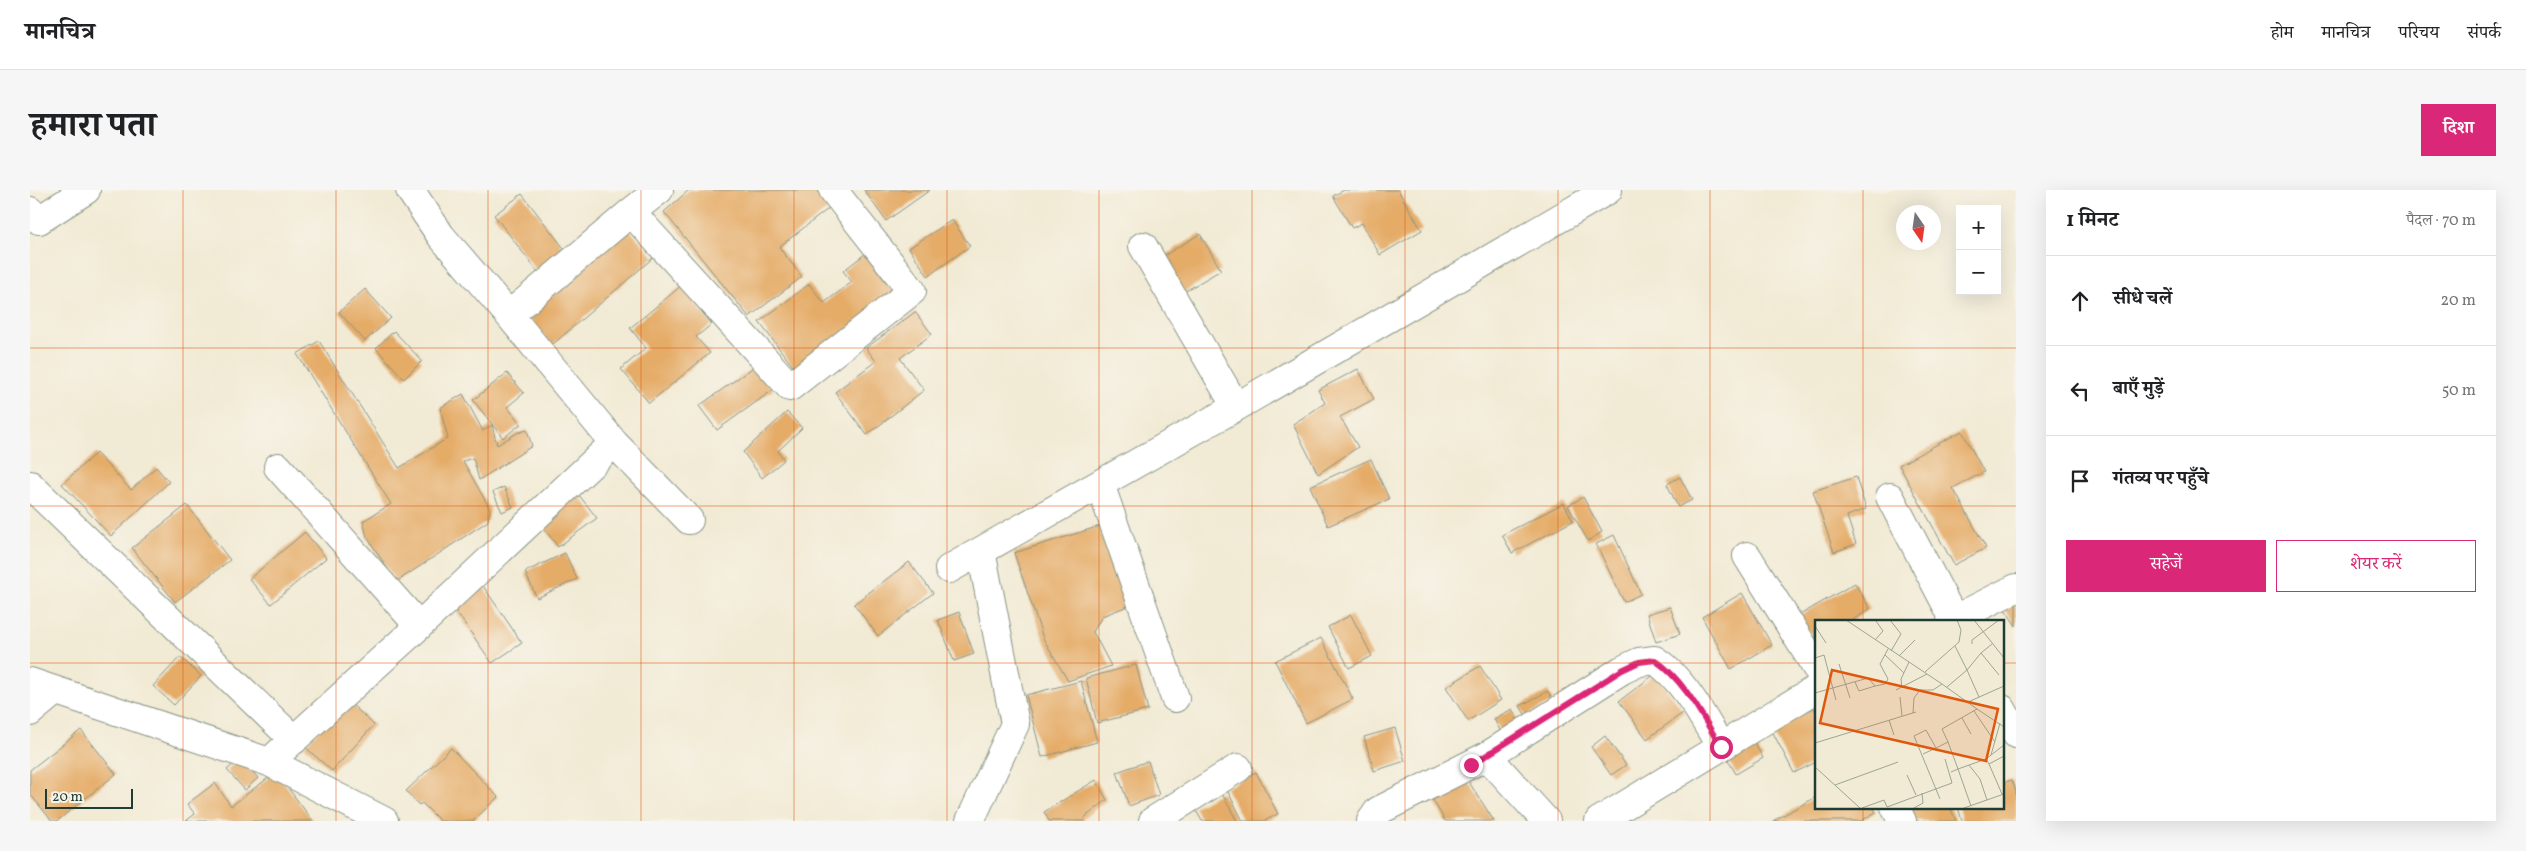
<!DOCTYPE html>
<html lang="hi">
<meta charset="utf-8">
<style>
body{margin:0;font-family:Vollkorn,"Noto Serif Devanagari",serif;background:#f6f6f6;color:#202124}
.controls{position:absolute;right:15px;top:15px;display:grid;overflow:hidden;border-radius:0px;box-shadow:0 5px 20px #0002}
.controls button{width:45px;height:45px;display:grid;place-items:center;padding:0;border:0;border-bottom:1px solid #e0e0e0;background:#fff;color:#202124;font:25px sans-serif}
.compass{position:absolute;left:1866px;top:15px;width:45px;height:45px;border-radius:50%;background:#fff;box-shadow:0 5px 20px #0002;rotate:167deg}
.scale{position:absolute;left:15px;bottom:12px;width:88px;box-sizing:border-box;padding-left:5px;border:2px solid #1f3d34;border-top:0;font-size:14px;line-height:18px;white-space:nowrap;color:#1f3d34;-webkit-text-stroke:4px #f7f3e8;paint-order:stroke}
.stop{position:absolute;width:15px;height:15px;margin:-11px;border:4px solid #db2777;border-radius:50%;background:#fff}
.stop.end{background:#db2777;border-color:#fff;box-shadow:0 1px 5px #0008}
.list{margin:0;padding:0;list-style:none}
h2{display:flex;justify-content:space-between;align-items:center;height:65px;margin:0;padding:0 20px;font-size:21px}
h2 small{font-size:16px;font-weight:400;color:#757577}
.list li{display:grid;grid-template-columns:32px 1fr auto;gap:15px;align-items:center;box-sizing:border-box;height:90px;padding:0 20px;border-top:1px solid #e0e0e0}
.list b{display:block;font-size:19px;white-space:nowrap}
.list em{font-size:16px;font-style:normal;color:#757577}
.actions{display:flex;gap:10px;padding:15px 20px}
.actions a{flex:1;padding:11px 0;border:1px solid #db2777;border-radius:0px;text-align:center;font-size:18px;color:#db2777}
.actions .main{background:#db2777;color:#fff}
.icon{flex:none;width:28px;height:28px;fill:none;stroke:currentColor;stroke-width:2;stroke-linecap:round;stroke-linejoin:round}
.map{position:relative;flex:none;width:1986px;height:631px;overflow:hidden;border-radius:0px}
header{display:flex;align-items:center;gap:30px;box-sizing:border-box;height:70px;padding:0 25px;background:#fff;border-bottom:1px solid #e0e0e0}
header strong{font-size:24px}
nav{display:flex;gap:28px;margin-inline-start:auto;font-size:18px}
.intro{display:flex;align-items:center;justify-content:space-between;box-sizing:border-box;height:120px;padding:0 30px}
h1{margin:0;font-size:35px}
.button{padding:12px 22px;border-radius:0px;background:#db2777;color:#fff;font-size:18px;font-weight:700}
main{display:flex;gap:30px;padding:0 30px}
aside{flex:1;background:#fff;border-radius:0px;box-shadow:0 5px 20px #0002}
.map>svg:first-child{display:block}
.building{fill:#e5ac68}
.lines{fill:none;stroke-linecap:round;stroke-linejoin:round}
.minor-casing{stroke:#889484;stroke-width:30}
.minor{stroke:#fff;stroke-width:28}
.route{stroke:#db2777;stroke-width:6}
.grid{fill:none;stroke:#de580e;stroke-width:1;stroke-opacity:0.55}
.inset-road{fill:none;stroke:#9da594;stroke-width:1}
.view{fill:#de580e;fill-opacity:0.15;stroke:#de580e;stroke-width:2.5}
.inset-edge{fill:none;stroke:#1f3d34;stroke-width:2.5}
</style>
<header>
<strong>मानचित्र</strong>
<nav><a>होम</a><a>मानचित्र</a><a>परिचय</a><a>संपर्क</a></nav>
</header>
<div class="intro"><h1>हमारा पता</h1><a class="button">दिशा</a></div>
<main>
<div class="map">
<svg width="1986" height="631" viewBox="0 0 1986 631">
<rect width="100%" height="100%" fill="#f7f3e8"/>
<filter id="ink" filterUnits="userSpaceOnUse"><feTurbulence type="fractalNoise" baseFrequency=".02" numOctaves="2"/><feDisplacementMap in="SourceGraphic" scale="10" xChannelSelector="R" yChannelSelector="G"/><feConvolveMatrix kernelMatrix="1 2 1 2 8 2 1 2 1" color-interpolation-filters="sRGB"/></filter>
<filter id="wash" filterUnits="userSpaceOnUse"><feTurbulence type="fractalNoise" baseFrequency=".0096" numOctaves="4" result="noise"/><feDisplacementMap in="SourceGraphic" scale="20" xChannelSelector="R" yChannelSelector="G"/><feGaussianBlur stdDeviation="1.12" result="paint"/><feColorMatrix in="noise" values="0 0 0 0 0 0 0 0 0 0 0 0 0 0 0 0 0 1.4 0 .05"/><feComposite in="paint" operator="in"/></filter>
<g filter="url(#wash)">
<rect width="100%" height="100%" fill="#f1ead4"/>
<g id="blocks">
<path class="building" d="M 659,0 L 791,0 L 803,15 L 749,57 L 772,87 L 719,127 L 634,22 Z
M 834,0 L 900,0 L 856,31 Z
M 1314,0 L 1368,0 L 1392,40 L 1350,65 L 1332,33 L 1322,38 L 1303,6 Z
M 492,4 L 539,65 L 511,86 L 464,25 Z
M 922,30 L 940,56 L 898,86 L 879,58 Z
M 597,37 L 624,67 L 522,155 L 495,124 Z
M 1170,44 L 1191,80 L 1147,106 L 1125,71 Z
M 835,64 L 865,104 L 765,179 L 729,132 L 779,94 L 794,113 L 822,92 L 813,81 Z
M 651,96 L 682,134 L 666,147 L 680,163 L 619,213 L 591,179 L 616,158 L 600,138 Z
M 335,99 L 361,128 L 335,151 L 309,122 Z
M 885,122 L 902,144 L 870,168 L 894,200 L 837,245 L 805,202 L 846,171 L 836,158 Z
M 364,141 L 392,171 L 374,189 L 346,158 Z
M 289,151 L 369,278 L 418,248 L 410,218 L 433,204 L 453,241 L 462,235 L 467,255 L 487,243 L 497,240 L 502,256 L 449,290 L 443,268 L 433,271 L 460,319 L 458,331 L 366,392 L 337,347 L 333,331 L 361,314 L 267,164 Z
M 725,176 L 743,200 L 687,240 L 669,216 Z
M 1328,179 L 1344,209 L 1310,227 L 1328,257 L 1288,284 L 1263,234 L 1295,213 L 1288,200 Z
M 477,183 L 494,203 L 477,217 L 491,234 L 473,248 L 443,210 Z
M 757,222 L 772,238 L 748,261 L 754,270 L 732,288 L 713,262 Z
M 1932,241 L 1954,282 L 1923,298 L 1956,358 L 1924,375 L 1869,275 Z
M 66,263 L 101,300 L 126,277 L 139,292 L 81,346 L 32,294 Z
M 1341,269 L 1359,309 L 1298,336 L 1280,296 Z
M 1650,287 L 1662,310 L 1648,317 L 1637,294 Z
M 1826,287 L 1836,319 L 1817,326 L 1826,354 L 1804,362 L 1783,301 Z
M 474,297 L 483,317 L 472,322 L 463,302 Z
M 548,304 L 567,328 L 528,357 L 510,333 Z
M 1553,307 L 1572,342 L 1558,351 L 1538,316 Z
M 1534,313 L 1543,331 L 1482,363 L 1472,345 Z
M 157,315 L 200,370 L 145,412 L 102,358 Z
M 1070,336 L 1098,416 L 1072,426 L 1063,442 L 1081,476 L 1038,491 L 1013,448 L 984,363 Z
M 275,342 L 296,368 L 241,414 L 219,389 Z
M 1584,345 L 1611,404 L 1594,412 L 1566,354 Z
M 535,363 L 547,389 L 507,408 L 495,382 Z
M 879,372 L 903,403 L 848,446 L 824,414 Z
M 1825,393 L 1840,419 L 1821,431 L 1786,431 L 1786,451 L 1768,426 Z
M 453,396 L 492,453 L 462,473 L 423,417 Z
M 1712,403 L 1742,455 L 1701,479 L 1672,427 Z
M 1986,413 L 1986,436 L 1975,419 Z
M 1640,417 L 1650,444 L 1626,452 L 1617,424 Z
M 929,422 L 944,464 L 924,471 L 908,430 Z
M 1321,425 L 1342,466 L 1319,478 L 1298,437 Z
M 1291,448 L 1323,509 L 1276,533 L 1245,471 Z
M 150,467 L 171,486 L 144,515 L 123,496 Z
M 1106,475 L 1118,520 L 1067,533 L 1056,488 Z
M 1450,476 L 1471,510 L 1438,531 L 1416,497 Z
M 1625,484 L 1654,522 L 1617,549 L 1589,511 Z
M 1051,491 L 1067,552 L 1012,567 L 996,505 Z
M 1518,501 L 1523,511 L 1496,526 L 1490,516 Z
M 317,510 L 344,535 L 302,581 L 274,556 Z
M 1784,518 L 1786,522 L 1786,572 L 1764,583 L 1741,539 Z
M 1482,519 L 1489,533 L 1471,542 L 1464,529 Z
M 1365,538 L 1375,571 L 1344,581 L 1334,547 Z
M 51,540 L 86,584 L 27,631 L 22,631 L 0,604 L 0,580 Z
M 1575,546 L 1596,575 L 1581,585 L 1561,557 Z
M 1721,547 L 1733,568 L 1706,584 L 1694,563 Z
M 421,558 L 468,607 L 443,631 L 410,631 L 392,613 L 389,615 L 376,601 Z
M 210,568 L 228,588 L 215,600 L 197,580 Z
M 1118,571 L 1129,605 L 1099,616 L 1087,582 Z
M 246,582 L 283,631 L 156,631 L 165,624 L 157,614 L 185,593 L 201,616 Z
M 1226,582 L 1248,624 L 1234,631 L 1213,631 L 1196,598 Z
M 1437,589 L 1464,631 L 1415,631 L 1403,610 Z
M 1066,590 L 1077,610 L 1054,628 L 1055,631 L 1019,631 L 1014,622 Z
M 1982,590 L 1986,602 L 1986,631 L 1932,631 L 1928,617 L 1972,617 L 1972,593 Z
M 1191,602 L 1207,631 L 1172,631 L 1164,617 Z
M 1786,607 L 1786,617 L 1843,617 L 1846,622 L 1831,631 L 1743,631 Z
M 1878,617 L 1920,617 L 1926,631 L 1884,631 Z"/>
</g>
</g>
<g filter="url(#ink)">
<use href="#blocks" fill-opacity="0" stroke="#889484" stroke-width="1"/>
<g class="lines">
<defs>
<path id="minor" d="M 380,0 L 411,46 L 479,125 L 601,22
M 629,0 L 601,22 L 760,197 L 882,101 L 803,0
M 0,21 L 9,30 L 56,0
M 1113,56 L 1206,217
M 584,253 L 659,330
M 248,277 L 389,436
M 1070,294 L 1145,508
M 0,295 L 264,550
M 1860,307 L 1925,431
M 1717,366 L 1786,477
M 919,379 L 1206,217 L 1578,0
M 1921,431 L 1986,398
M 0,492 L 239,572 L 389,436 L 584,253 L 479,125
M 1972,519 L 1986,544
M 0,522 L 25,501
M 1457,566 L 1592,480 L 1609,472 L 1625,470 C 1655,491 1672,526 1691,557
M 239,572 L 354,631
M 1865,617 L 1872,631
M 940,631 L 985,534 L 951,361
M 1123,631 L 1208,578
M 1341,631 L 1348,621 L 1457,566 L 1516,631
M 1569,631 L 1786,499"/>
</defs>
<use href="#minor" class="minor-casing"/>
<use href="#minor" class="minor"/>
</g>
</g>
<g class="lines" filter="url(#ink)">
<path class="route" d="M 1441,575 L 1592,480 L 1609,472 L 1625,470 C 1655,491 1672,526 1691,557"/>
</g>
<path class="grid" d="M 153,0 L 153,631M 306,0 L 306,631M 458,0 L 458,631M 611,0 L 611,631M 764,0 L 764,631M 917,0 L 917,631M 1069,0 L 1069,631M 1222,0 L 1222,631M 1375,0 L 1375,631M 1528,0 L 1528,631M 1680,0 L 1680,631M 1833,0 L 1833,431M 0,158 L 1986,158M 0,316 L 1986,316M 0,473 L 1786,473M 1972,473 L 1986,473M 1833,617 L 1833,631"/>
<g transform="translate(1785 430)">
<rect width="189" height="189" fill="#f1ead4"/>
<path class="inset-road" d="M 31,0 L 127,64M 75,0 L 86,14 L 76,31M 159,0 L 189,38M 0,6 L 11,23M 60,20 L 68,11 L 61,1M 157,24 L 157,20 L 184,0M 177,24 L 166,33 L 184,55M 70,35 L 89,53M 84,36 L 100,20M 0,38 L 9,35 L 21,80M 24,44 L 35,78M 110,52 L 144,22 L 146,10 L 142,0M 40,62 L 44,71 L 60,66M 132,67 L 152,50 L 140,26M 87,68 L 86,59 L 94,42M 81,70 L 112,54M 0,73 L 53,58 L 60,66 L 70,64 L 73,59 L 65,44 L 73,29M 85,77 L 87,96M 164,77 L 152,50 L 166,33M 153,82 L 189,66M 159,91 L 180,122M 98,93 L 99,78 L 105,70 L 118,70 L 127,64 L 162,89M 147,98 L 156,114M 74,100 L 79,115M 133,122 L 127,109 L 162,89 L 189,107M 0,123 L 101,92M 121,128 L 133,122 L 143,149 L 136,152M 108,134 L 121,128 L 111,110 L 99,116 L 125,179M 176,135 L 185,103M 171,139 L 189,125M 154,145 L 165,159 L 172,180M 0,147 L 45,188M 92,155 L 101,175M 20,165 L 83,142M 187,174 L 174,144 L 189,136M 156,186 L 143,149 L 171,139 L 174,144M 47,188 L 69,180 L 72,187 L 137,163 L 130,139M 99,188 L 108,183 L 107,173M 149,188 L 189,174"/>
<path class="view" d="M 17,50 L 183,89 L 171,141 L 5,103 Z"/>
<rect width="189" height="189" class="inset-edge"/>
</g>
</svg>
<div class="controls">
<button>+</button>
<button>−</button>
</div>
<svg class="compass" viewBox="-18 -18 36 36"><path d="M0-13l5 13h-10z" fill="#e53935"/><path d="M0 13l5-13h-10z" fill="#757577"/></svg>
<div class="scale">20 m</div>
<div class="stop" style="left:1691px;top:557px"></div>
<div class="stop end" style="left:1441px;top:575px"></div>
</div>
<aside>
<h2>1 मिनट<small>पैदल · 70 m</small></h2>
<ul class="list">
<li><svg class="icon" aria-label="ahead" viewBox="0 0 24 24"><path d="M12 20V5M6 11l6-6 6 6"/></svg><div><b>सीधे चलें</b></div><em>20 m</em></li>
<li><svg class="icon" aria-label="left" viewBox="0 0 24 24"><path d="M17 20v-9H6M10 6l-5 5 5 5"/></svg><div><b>बाएँ मुड़ें</b></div><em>50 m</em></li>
<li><svg class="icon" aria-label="arrive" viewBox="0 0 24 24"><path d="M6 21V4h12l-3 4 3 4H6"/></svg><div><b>गंतव्य पर पहुँचे</b></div></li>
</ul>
<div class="actions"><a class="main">सहेजें</a><a>शेयर करें</a></div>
</aside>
</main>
